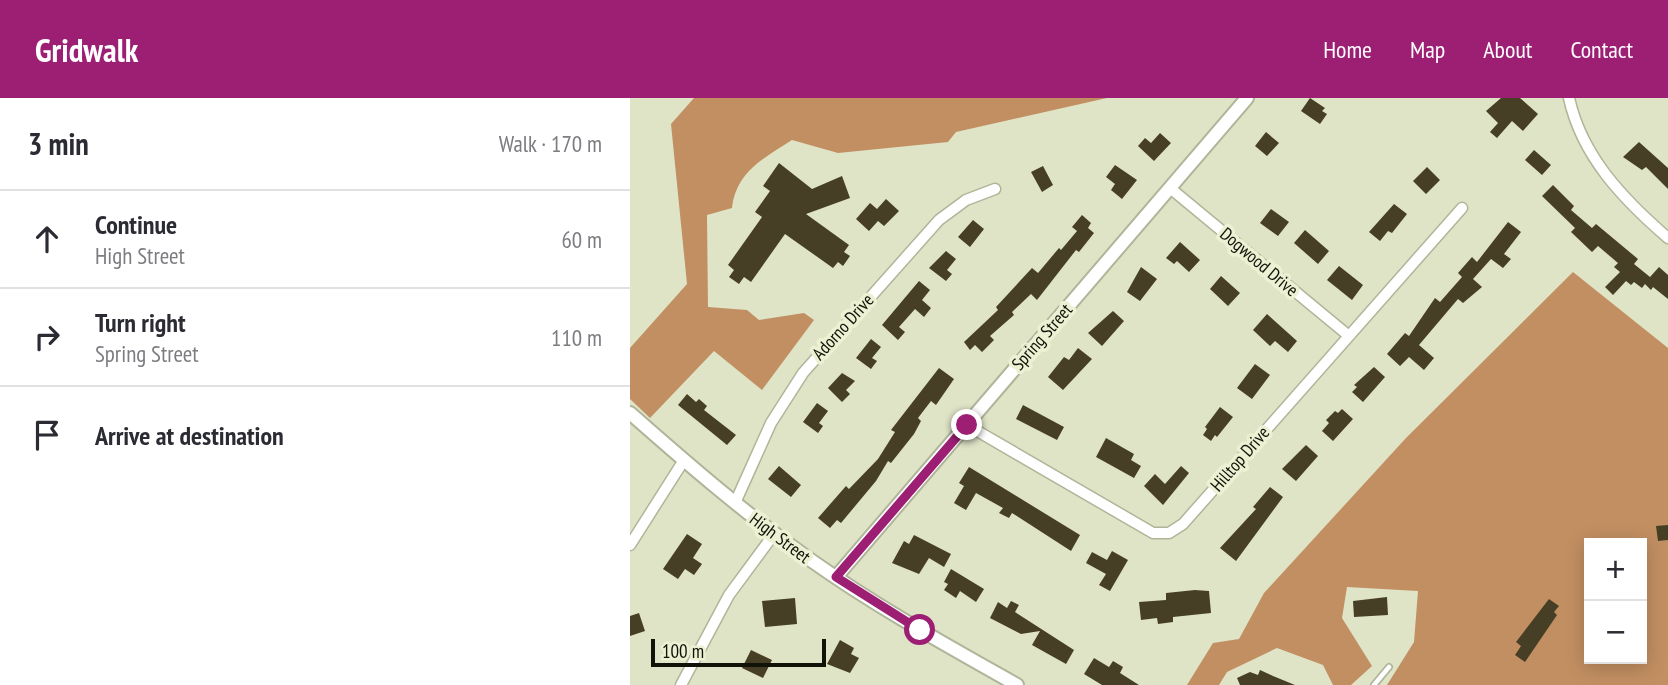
<!DOCTYPE html>
<meta charset="utf-8">
<style>
body{margin:0;font-family:"PT Sans Narrow",sans-serif;background:#f2f2f3;color:#2b2b33}
.controls{position:absolute;right:21px;bottom:21px;display:grid;overflow:hidden;border-radius:0px;box-shadow:0 4px 18px #0003}
.controls button{width:63px;height:63px;display:grid;place-items:center;padding:0;border:0;border-bottom:2px solid #e1e1e2;background:#fff;color:#2b2b33;font:35px sans-serif}
.scale{position:absolute;left:21px;bottom:18px;width:175px;box-sizing:border-box;padding-left:7px;border:4px solid #111208;border-top:0;font-size:19px;line-height:24px;white-space:nowrap;color:#111208;-webkit-text-stroke:5px #edf1d4;paint-order:stroke}
.stop{position:absolute;width:21px;height:21px;margin:-16px;border:5px solid #9d1f74;border-radius:50%;background:#fff}
.stop.end{background:#9d1f74;border-color:#fff;box-shadow:0 2px 7px #0008}
.list{margin:0;padding:0;list-style:none}
h2{display:flex;justify-content:space-between;align-items:center;height:91px;margin:0;padding:0 28px;font-size:30px}
h2 small{font-size:23px;font-weight:400;color:#7c7c81}
.list li{display:grid;grid-template-columns:46px 1fr auto;gap:21px;align-items:center;box-sizing:border-box;height:98px;padding:0 28px;border-top:2px solid #e1e1e2}
.list b{display:block;font-size:26px;white-space:nowrap}
.list p{margin:0;font-size:23px;white-space:nowrap;color:#7c7c81}
.list em{font-size:23px;font-style:normal;color:#7c7c81}
.icon{flex:none;width:38px;height:38px;fill:none;stroke:currentColor;stroke-width:2;stroke-linecap:round;stroke-linejoin:round}
.map{position:relative;flex:none;width:1038px;height:587px;overflow:hidden}
header{display:flex;align-items:center;gap:42px;box-sizing:border-box;height:98px;padding:0 35px;background:#9d1f74;color:#fff}
header strong{font-size:33px}
nav{display:flex;gap:38px;margin-inline-start:auto;font-size:24px}
main{display:flex}
aside{flex:1;background:#fff}
.map>svg:first-child{display:block}
.forest{fill:#c28f62;fill-rule:evenodd}
.building{fill:#473e26}
.lines{fill:none;stroke-linecap:round;stroke-linejoin:round}
.service-casing{stroke:#b0b599;stroke-width:8}
.minor-casing{stroke:#b0b599;stroke-width:13}
.tertiary-casing{stroke:#b0b599;stroke-width:16}
.service{stroke:#fff;stroke-width:4.5}
.minor{stroke:#fff;stroke-width:10}
.tertiary{stroke:#fff;stroke-width:12}
.route{stroke:#9d1f74;stroke-width:9}
.labels{text-anchor:middle;stroke-width:7;stroke-linejoin:round;paint-order:stroke}
.street-label{font-size:18px;fill:#111208;stroke:#edf1d4}
</style>
<header>
<strong>Gridwalk</strong>
<nav><a>Home</a><a>Map</a><a>About</a><a>Contact</a></nav>
</header>
<main>
<aside>
<h2>3 min<small>Walk · 170 m</small></h2>
<ul class="list">
<li><svg class="icon" aria-label="ahead" viewBox="0 0 24 24"><path d="M12 20V5M6 11l6-6 6 6"/></svg><div><b>Continue</b><p>High Street</p></div><em>60 m</em></li>
<li><svg class="icon" aria-label="right" viewBox="0 0 24 24"><path d="M7 20v-9h11M14 6l5 5-5 5"/></svg><div><b>Turn right</b><p>Spring Street</p></div><em>110 m</em></li>
<li><svg class="icon" aria-label="arrive" viewBox="0 0 24 24"><path d="M6 21V4h12l-3 4 3 4H6"/></svg><div><b>Arrive at destination</b></div></li>
</ul>
</aside>
<div class="map">
<svg width="1038" height="587" viewBox="0 0 1038 587">
<rect width="100%" height="100%" fill="#dfe4c7"/>
<path class="forest" d="M 64,0 L 477,0 L 326,34 L 318,44 L 208,55 L 162,42 C 134,60 106,74 102,110 L 77,117 L 78,209 L 117,212 L 129,222 L 174,215 L 184,222 L 132,292 L 84,253 L 20,320 L 0,301 L 0,250 L 57,186 L 41,26 Z
M 943,174 L 1038,250 L 1038,587 L 757,587 L 784,544 L 788,493 L 717,489 L 712,520 L 742,568 L 721,587 L 703,587 L 693,567 L 647,550 L 597,574 L 589,587 L 557,587 L 583,545 L 609,541 L 634,495 L 776,340 ZM 959,445 L 1012,445 L 1012,561 L 959,561 Z"/>
<path class="building" d="M 680,0 L 695,10 L 692,13 L 697,16 L 690,26 L 671,13 Z
M 871,0 L 890,0 L 908,16 L 893,33 L 882,23 L 867,40 L 860,34 L 868,25 L 856,13 Z
M 636,34 L 649,45 L 637,58 L 625,48 Z
M 530,35 L 541,45 L 524,63 L 508,48 L 515,40 L 521,45 Z
M 1009,44 L 1038,70 L 1038,91 L 1016,69 L 1012,72 L 993,59 Z
M 904,52 L 921,67 L 912,77 L 895,62 Z
M 149,65 L 182,91 L 212,78 L 220,100 L 176,116 L 219,147 L 214,154 L 220,158 L 213,168 L 208,164 L 203,170 L 155,136 L 121,184 L 114,179 L 109,186 L 99,179 L 104,172 L 98,167 L 132,119 L 125,114 L 140,93 L 133,88 Z
M 485,67 L 507,82 L 492,101 L 481,92 L 485,86 L 476,79 Z
M 413,68 L 423,87 L 412,94 L 401,74 Z
M 797,69 L 810,82 L 796,96 L 783,83 Z
M 923,87 L 944,108 L 941,112 L 962,130 L 966,126 L 1008,161 L 1004,166 L 1020,179 L 1029,169 L 1038,177 L 1038,201 L 1023,189 L 1021,192 L 1015,186 L 1012,190 L 1004,184 L 1001,187 L 996,183 L 983,197 L 975,189 L 990,174 L 984,169 L 988,165 L 968,148 L 962,154 L 941,134 L 945,130 L 912,98 Z
M 256,101 L 269,113 L 254,128 L 248,123 L 239,133 L 226,121 L 240,105 L 247,111 Z
M 764,106 L 777,116 L 762,135 L 758,133 L 750,143 L 739,134 Z
M 641,111 L 659,124 L 648,138 L 630,125 Z
M 452,117 L 461,125 L 458,130 L 464,135 L 449,154 L 446,152 L 407,202 L 401,196 L 382,214 L 384,217 L 360,238 L 364,242 L 352,254 L 345,247 L 340,252 L 334,244 L 368,212 L 366,209 L 402,170 L 408,175 L 429,150 L 431,152 L 447,133 L 442,129 Z
M 343,122 L 354,131 L 340,149 L 328,139 Z
M 878,124 L 891,134 L 874,156 L 881,161 L 873,170 L 861,161 L 843,181 L 852,189 L 833,205 L 828,201 L 789,247 L 804,260 L 794,272 L 779,259 L 770,268 L 757,256 L 775,235 L 779,238 L 805,200 L 810,204 L 832,179 L 828,175 L 842,159 L 847,164 Z
M 675,132 L 699,153 L 688,166 L 664,145 Z
M 550,144 L 570,162 L 559,174 L 547,163 L 544,166 L 536,160 Z
M 316,153 L 326,161 L 317,172 L 322,176 L 316,183 L 299,170 Z
M 709,168 L 733,187 L 722,202 L 697,182 Z
M 511,169 L 527,181 L 510,203 L 497,194 Z
M 591,178 L 610,195 L 598,208 L 580,191 Z
M 289,183 L 300,192 L 292,202 L 301,210 L 294,219 L 285,211 L 269,229 L 275,234 L 268,242 L 252,227 Z
M 483,213 L 494,223 L 472,248 L 458,235 Z
M 637,216 L 667,243 L 658,254 L 645,243 L 640,248 L 623,232 Z
M 241,241 L 251,249 L 242,260 L 247,263 L 241,271 L 226,260 Z
M 448,250 L 462,261 L 433,292 L 418,279 L 434,259 L 439,262 Z
M 625,266 L 640,277 L 622,301 L 607,290 Z
M 744,269 L 755,279 L 733,304 L 722,294 L 727,289 L 724,287 Z
M 309,270 L 324,281 L 306,307 L 301,303 L 288,320 L 291,323 L 284,336 L 261,365 L 258,363 L 246,383 L 211,425 L 207,422 L 200,430 L 188,420 L 216,388 L 219,391 L 248,361 L 265,334 L 261,332 Z
M 212,275 L 225,283 L 216,292 L 220,296 L 212,304 L 198,290 Z
M 57,296 L 66,304 L 69,301 L 77,308 L 74,312 L 106,337 L 97,347 L 48,307 Z
M 187,305 L 198,313 L 189,325 L 193,328 L 188,335 L 173,324 Z
M 393,307 L 434,329 L 427,342 L 386,321 Z
M 590,309 L 603,319 L 587,339 L 585,337 L 581,343 L 573,337 L 577,331 L 575,329 Z
M 712,311 L 723,321 L 703,343 L 692,333 L 699,325 L 696,322 L 705,313 L 708,315 Z
M 476,340 L 504,356 L 501,362 L 511,368 L 504,380 L 466,359 Z
M 676,347 L 688,358 L 666,383 L 652,371 Z
M 149,368 L 171,387 L 161,399 L 138,381 Z
M 551,368 L 559,375 L 533,407 L 514,388 L 525,376 L 535,386 Z
M 339,369 L 450,437 L 441,453 L 382,415 L 379,420 L 369,415 L 373,410 L 346,395 L 336,412 L 324,405 L 334,388 L 329,385 Z
M 640,389 L 653,399 L 606,463 L 590,450 L 626,411 L 623,409 Z
M 1038,427 L 1038,442 L 1028,443 L 1026,428 Z
M 57,436 L 72,446 L 63,460 L 72,466 L 64,477 L 55,471 L 48,481 L 33,471 Z
M 284,437 L 321,456 L 314,469 L 299,460 L 289,476 L 262,465 L 274,443 L 279,446 Z
M 482,453 L 498,462 L 480,493 L 469,487 L 476,476 L 456,465 L 462,454 L 477,462 Z
M 321,471 L 354,491 L 346,504 L 330,493 L 326,500 L 314,492 L 318,486 L 314,484 Z
M 565,492 L 579,493 L 581,515 L 543,519 L 543,524 L 528,526 L 527,520 L 511,522 L 509,504 L 536,502 L 536,495 Z
M 757,499 L 758,517 L 724,519 L 723,503 Z
M 165,500 L 167,526 L 135,529 L 132,503 Z
M 919,501 L 929,508 L 924,514 L 927,517 L 895,564 L 885,557 L 891,548 L 886,544 Z
M 381,503 L 389,507 L 385,514 L 444,552 L 436,566 L 402,547 L 410,533 L 391,536 L 360,520 L 368,504 L 377,510 Z
M 9,515 L 15,533 L 0,538 L 0,518 Z
M 210,542 L 224,550 L 221,556 L 229,560 L 220,575 L 197,566 Z
M 121,552 L 142,562 L 133,580 L 112,570 Z
M 464,560 L 479,569 L 483,563 L 493,569 L 490,575 L 509,587 L 472,587 L 454,576 Z
M 630,572 L 643,578 L 665,587 L 610,587 L 607,580 L 620,574 L 628,577 Z"/>
<g class="lines">
<defs>
<path id="service" d="M 744,587 L 759,569"/>
<path id="minor" d="M 939,0 C 952,59 994,102 1038,140
M 540,90 L 719,238
M 337,327 L 523,435 L 539,435 L 553,426 L 832,110
M 105,405 L 141,325 L 173,275 L 309,122 L 336,102 L 365,91
M 0,447 L 54,362
M 51,587 L 99,497 L 144,436"/>
<path id="tertiary" d="M 0,315 C 59,367 118,418 182,463 C 247,509 318,548 387,587
M 206,479 L 617,0"/>
</defs>
<use href="#service" class="service-casing"/>
<use href="#minor" class="minor-casing"/>
<use href="#tertiary" class="tertiary-casing"/>
<use href="#service" class="service"/>
<use href="#minor" class="minor"/>
<use href="#tertiary" class="tertiary"/>
</g>
<g class="lines">
<path class="route" d="M 290,532 L 206,479 L 337,327"/>
</g>
<g class="labels">
<g class="street-label">
<text transform="translate(629 164) rotate(40)" y="6">Dogwood Drive</text>
<text transform="translate(213 229) rotate(-48)" y="6">Adorno Drive</text>
<text transform="translate(412 239) rotate(-49)" y="6">Spring Street</text>
<text transform="translate(610 361) rotate(-49)" y="6">Hilltop Drive</text>
<text transform="translate(150 440) rotate(37)" y="6">High Street</text>
</g>
</g>
</svg>
<div class="controls">
<button>+</button>
<button>−</button>
</div>
<div class="scale">100 m</div>
<div class="stop" style="left:290px;top:532px"></div>
<div class="stop end" style="left:337px;top:327px"></div>
</div>
</main>
